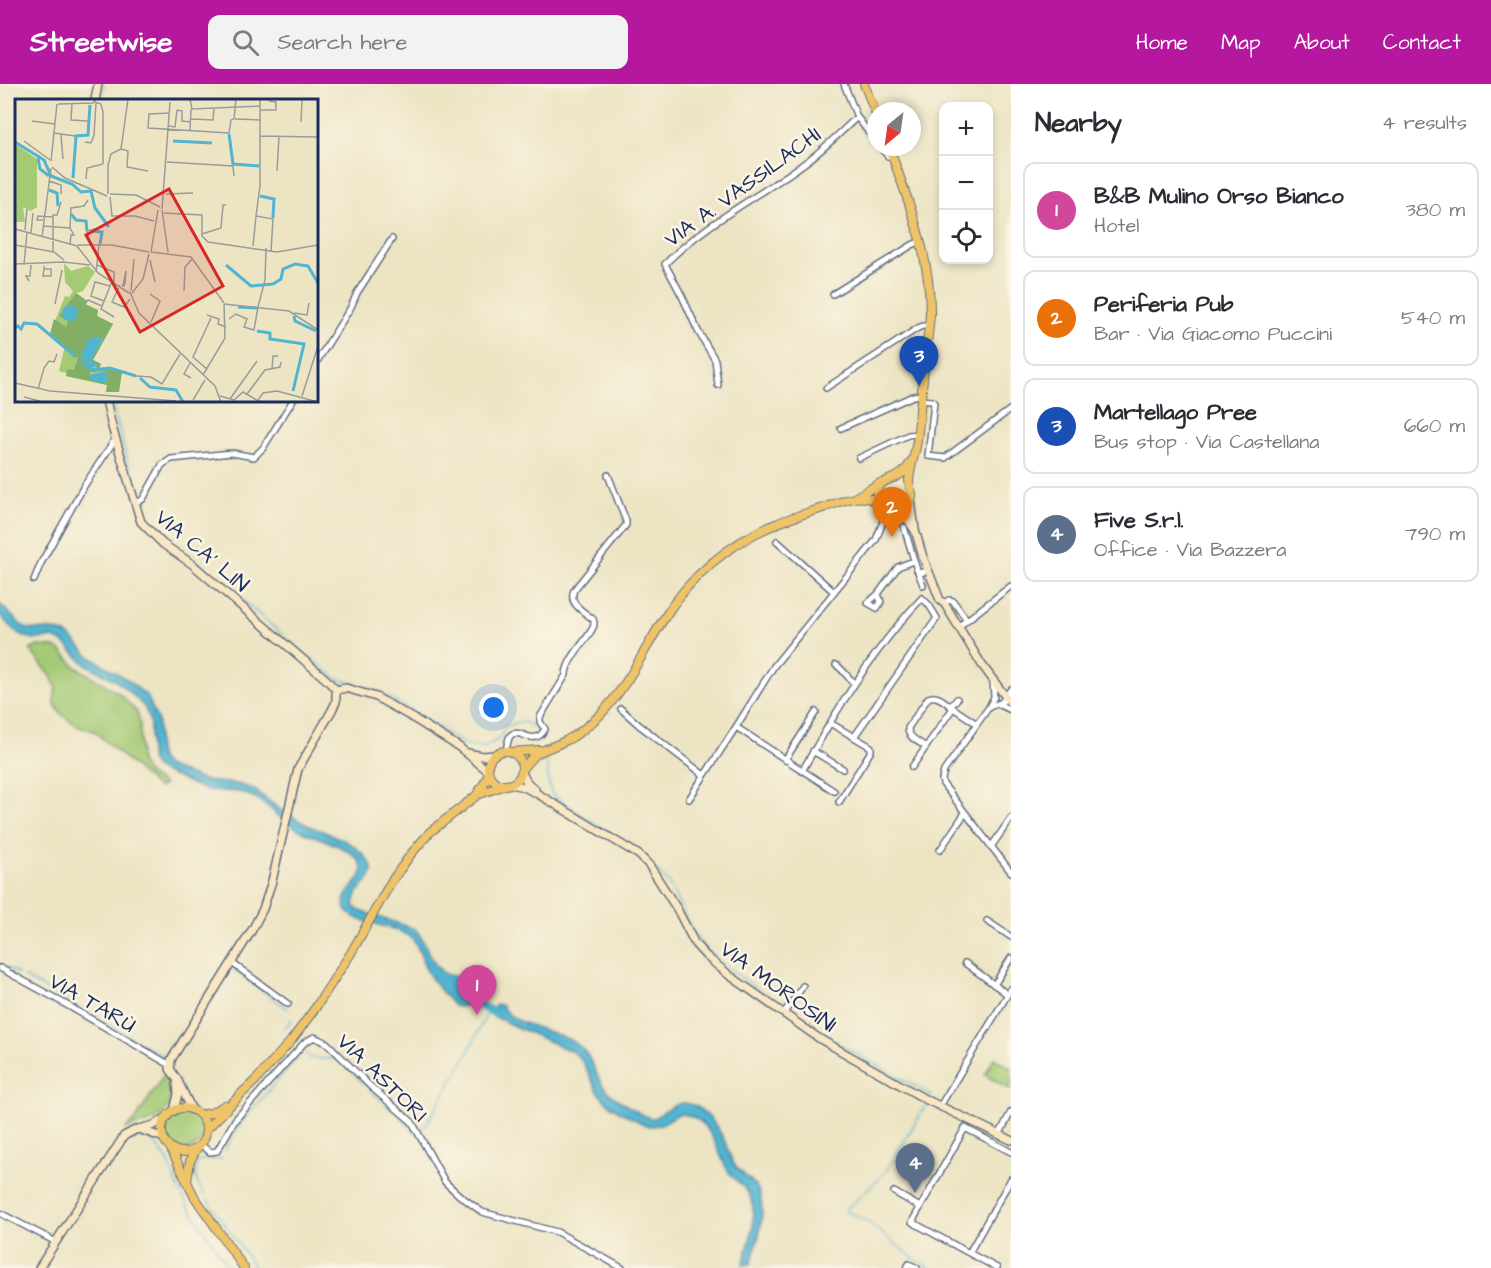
<!DOCTYPE html>
<meta charset="utf-8">
<style>
body{margin:0;font-family:"Architects Daughter",sans-serif;background:#f2f2f3;color:#2b2b33}
.controls{position:absolute;right:18px;top:18px;display:grid;overflow:hidden;border-radius:12px;box-shadow:0 3px 9px #0003}
.controls button{width:54px;height:54px;display:grid;place-items:center;padding:0;border:0;border-bottom:2px solid #e1e1e2;background:#fff;color:#2b2b33;font:30px sans-serif}
.compass{position:absolute;left:867px;top:18px;width:54px;height:54px;border-radius:50%;background:#fff;box-shadow:0 3px 9px #0003;rotate:209deg}
.you{position:absolute;left:494px;top:624px;width:21px;height:21px;margin:-15px;border:4px solid #fff;border-radius:50%;background:#1a73e8;box-shadow:0 0 0 9px #1a73e833}
.badge{display:grid;place-items:center;width:39px;height:39px;border-radius:50%;background:#b5179e;color:#fff;font-size:20px;font-weight:700}
.pin{position:absolute;translate:-50% -50px;filter:drop-shadow(0 2px 3px #0008)}
.pin::after{content:'';position:absolute;top:32px;width:21px;height:18px;background:inherit;clip-path:polygon(0 0,100% 0,50% 100%)}
.list{margin:0;padding:0;list-style:none}
h2{display:flex;justify-content:space-between;align-items:center;height:78px;margin:0;padding:0 24px;font-size:26px}
h2 small{font-size:20px;font-weight:400;color:#7c7c81}
.list li{display:grid;grid-template-columns:39px 1fr auto;gap:18px;align-items:center;box-sizing:border-box;height:96px;margin:0 12px 12px;padding:0 12px;border:2px solid #e1e1e2;border-radius:12px}
.list b{display:block;font-size:22px;white-space:nowrap}
.list p{margin:0;font-size:20px;white-space:nowrap;color:#7c7c81}
.list em{font-size:20px;font-style:normal;color:#7c7c81}
.icon{flex:none;width:33px;height:33px;fill:none;stroke:currentColor;stroke-width:2;stroke-linecap:round;stroke-linejoin:round}
.map{position:relative;flex:none;width:1011px;height:1184px;overflow:hidden}
header{display:flex;align-items:center;gap:36px;box-sizing:border-box;height:84px;padding:0 30px;background:#b5179e;color:#fff}
header strong{font-size:28px}
nav{display:flex;gap:33px;margin-inline-start:auto;font-size:21px}
.search{width:420px;height:54px;background:#f2f2f3;display:flex;align-items:center;gap:15px;box-sizing:border-box;padding:0 21px;border-radius:12px;color:#7c7c81;font-size:22px}
main{display:flex}
aside{flex:1;background:#fff}
.map>svg:first-child{display:block}
.green{fill:#a4ca74;stroke:#607c69;stroke-width:1.5}
.water{fill:#51b4d0;stroke:#367297;stroke-width:1.5}
.lines{fill:none;stroke-linecap:round;stroke-linejoin:round}
.stream{stroke:#51b4d0;stroke-width:1.5}
.river{stroke:#51b4d0;stroke-width:9}
.street-casing{stroke:#646e81;stroke-width:8}
.secondary-casing{stroke:#646e81;stroke-width:10}
.primary-casing{stroke:#646e81;stroke-width:10}
.street{stroke:#fff;stroke-width:5}
.secondary{stroke:#f9e7c3;stroke-width:7}
.primary{stroke:#efc469;stroke-width:8}
.labels{text-anchor:middle;stroke-width:5;stroke-linejoin:round;paint-order:stroke}
.street-label{font-size:22px;fill:#1b2f5e;stroke:#fcf5e5}
.inset-river{fill:none;stroke:#51b4d0;stroke-width:3}
.inset-road{fill:none;stroke:#989c9b;stroke-width:1.5}
.view{fill:#d62828;fill-opacity:0.15;stroke:#d62828;stroke-width:3}
.inset-edge{fill:none;stroke:#1b2f5e;stroke-width:3}
</style>
<header>
<strong>Streetwise</strong>
<div class="search"><svg class="icon" aria-label="search" viewBox="0 0 24 24"><circle cx="10" cy="10" r="6"/><path d="M15 15l6 6"/></svg>Search here</div>
<nav><a>Home</a><a>Map</a><a>About</a><a>Contact</a></nav>
</header>
<main>
<div class="map">
<svg width="1011" height="1184" viewBox="0 0 1011 1184">
<rect width="100%" height="100%" fill="#fcf5e5"/>
<filter id="ink" filterUnits="userSpaceOnUse"><feTurbulence type="fractalNoise" baseFrequency=".0167" numOctaves="2"/><feDisplacementMap in="SourceGraphic" scale="12" xChannelSelector="R" yChannelSelector="G"/><feConvolveMatrix kernelMatrix="1 2 1 2 8 2 1 2 1" color-interpolation-filters="sRGB"/></filter>
<filter id="wash" filterUnits="userSpaceOnUse"><feTurbulence type="fractalNoise" baseFrequency=".008" numOctaves="4" result="noise"/><feDisplacementMap in="SourceGraphic" scale="24" xChannelSelector="R" yChannelSelector="G"/><feGaussianBlur stdDeviation="1.35" result="paint"/><feColorMatrix in="noise" values="0 0 0 0 0 0 0 0 0 0 0 0 0 0 0 0 0 1.4 0 .05"/><feComposite in="paint" operator="in"/></filter>
<g filter="url(#wash)">
<rect width="100%" height="100%" fill="#ece4c3"/>
<path class="green" d="M 38,562 L 55,563 L 62,568 L 76,583 L 119,609 L 137,628 L 140,640 L 140,678 L 148,690 L 164,701 L 158,704 L 94,647 L 79,643 L 60,629 L 54,618 L 56,603 L 51,592 L 30,566 Z
M 994,974 L 1011,984 L 1011,1006 L 985,991 Z
M 165,989 C 175,998 175,1007 173,1019 L 157,1034 L 152,1037 L 126,1045 C 129,1040 133,1039 136,1035 Z
M164 1046a20 20 0 1 1 40 0a20 20 0 1 1-40 0Z"/>
<path class="water" d="M 0,520 L 21,541 L 28,545 L 53,546 L 64,549 L 71,553 L 89,572 L 125,594 L 147,612 L 158,637 L 158,667 L 160,675 L 166,682 L 206,697 L 238,700 L 253,705 L 289,732 L 291,731 C 314,749 344,749 365,772 C 367,776 372,780 372,784 C 374,793 362,802 358,808 C 355,813 355,817 354,822 L 358,826 L 366,829 L 415,845 C 426,857 428,873 439,885 C 449,896 468,890 478,901 C 490,914 465,926 454,922 C 445,912 432,897 426,885 C 421,875 419,860 410,853 C 396,841 356,840 347,827 C 336,810 361,801 362,787 C 364,766 318,755 304,748 C 296,745 288,739 281,733 L 278,733 L 272,726 L 256,714 L 240,708 L 206,706 L 159,686 L 154,683 L 150,674 L 150,638 L 145,624 L 135,613 L 115,596 L 85,580 L 63,558 L 53,554 L 35,555 L 22,552 L 12,545 L 0,531 Z
M 496,921 L 501,921 C 513,944 556,945 577,960 C 592,971 594,989 604,1003 C 611,1013 623,1019 633,1025 C 640,1029 646,1034 654,1034 C 663,1029 673,1020 683,1019 C 701,1018 719,1044 725,1058 C 729,1065 729,1073 734,1080 C 741,1092 757,1097 760,1111 C 766,1136 757,1157 751,1180 L 743,1181 C 747,1163 755,1146 753,1127 C 751,1100 737,1103 727,1085 C 716,1065 712,1038 687,1031 C 672,1026 665,1047 645,1041 C 629,1032 608,1024 598,1008 C 589,994 587,978 573,968 L 521,945 L 519,946 L 518,944 L 485,928 L 489,923 L 494,924 Z"/>
<g class="lines">
<path class="stream" d="M 101,16 L 104,0
M 111,316 L 138,415
M 140,420 L 143,433 L 150,442 L 201,481 L 283,551
M 286,554 L 336,594 L 377,608 L 405,623 L 466,662 L 484,663 L 499,655 L 506,642 C 522,636 526,636 538,648
M 547,676 L 548,695 L 552,711 L 623,758
M 656,786 L 668,798 L 691,844 L 701,860 L 716,875 L 785,925
M 0,880 L 19,890
M 232,885 L 288,925
M 24,893 L 164,973 L 167,972 L 179,953
M 207,909 L 226,881
M 789,927 L 819,949 L 931,1011 L 930,1013
M 284,945 L 292,935
M 329,966 L 367,1003
M 305,969 L 311,974 L 337,975
M 370,1006 L 382,1017
M 385,1020 L 394,1028
M 926,1021 L 885,1089 L 845,1126 L 868,1138 L 912,1173 L 930,1184
M 400,1033 L 410,1043
M 422,1045 L 426,1041 L 468,969 L 487,929
M 412,1046 L 416,1050
M 132,1057 L 138,1054 L 152,1056 L 168,1077 L 176,1099 L 187,1120 L 229,1184
M 226,1067 L 226,1063 L 243,1036 L 298,973
M 205,1112 C 197,1099 192,1092 198,1077 C 206,1073 214,1078 222,1074
M 208,1116 L 255,1184"/>
<path class="river" d="M 468,911 L 484,924 L 497,929"/>
</g>
</g>
<g filter="url(#ink)">
<g class="lines">
<defs>
<path id="street" d="M 844,0 L 857,33 L 876,58
M 880,63 L 888,72 L 892,71
M 833,210 L 912,161 L 921,157
M 316,279 L 351,223 L 357,209 L 392,155
M 718,301 L 715,276 L 698,247 L 682,212 L 665,180 C 705,139 759,113 806,78 C 824,65 840,49 857,33
M 826,304 L 918,244 L 923,242 L 928,242
M 921,316 L 932,317 L 934,319 L 928,372 L 945,374 L 1011,325
M 841,344 L 913,312 L 921,311
M 859,374 L 908,351 L 917,350
M 135,420 L 143,415 L 162,381 L 171,375 L 232,369 L 254,373 L 263,364 L 293,316
M 904,443 L 917,486 L 920,489 L 927,487
M 777,457 L 834,508
M 918,488 L 923,501
M 34,496 L 41,479 L 84,402 L 116,354
M 878,510 L 881,518 L 877,524 L 868,519 L 878,510 L 898,483 L 913,477
M 922,514 L 929,521 L 937,534 L 854,653 L 830,639 C 857,594 886,552 922,514 Z
M 944,519 L 949,516 L 953,517 L 967,536
M 958,543 L 1011,502
M 836,581 C 844,586 847,593 854,599
M 993,598 L 994,613 L 989,623 L 944,687 L 942,695 L 943,700 L 1011,788
M 998,620 L 1011,626
M 951,622 L 957,615
M 989,623 L 1002,618 L 1011,605
M 621,625 L 639,641 L 704,691
M 736,643 L 834,707
M 926,663 C 919,658 907,653 908,644 L 928,614 C 937,609 946,619 953,624
M 506,666 C 507,662 508,655 510,652 C 519,642 534,665 545,645 L 540,638 L 540,633 L 566,591 C 566,573 595,549 594,539 C 594,537 593,536 593,535 C 583,527 568,520 574,506 L 626,441 L 626,437 L 608,391
M 813,667 L 843,685
M 785,676 L 816,628
M 912,683 L 953,624 L 977,640
M 802,687 L 830,639
M 689,715 L 736,643 L 774,582 L 876,456 L 887,427
M 839,718 L 871,667 L 871,663 L 854,653
M 991,763 L 1011,734
M 940,766 L 965,729
M 987,837 L 1011,853
M 232,879 L 288,920
M 965,879 L 1007,910
M 0,884 L 53,913 L 170,981
M 994,901 L 1011,874
M 784,929 L 803,902
M 940,1022 L 1011,905
M 999,1051 L 1011,1028
M 201,1061 L 210,1068 L 217,1067 L 235,1036 L 304,959 L 314,953 L 327,959 L 370,1002 L 412,1038 L 445,1098 L 459,1111 L 482,1128 L 557,1148 L 622,1184
M 894,1108 L 920,1123
M 0,1129 L 56,1158
M 969,1169 L 912,1138 L 965,1044 L 1011,1068
M 907,1184 L 909,1180 L 917,1184
M 997,1184 L 969,1169 L 1011,1095"/>
<path id="secondary" d="M 95,16 L 98,0
M 106,316 L 112,343 L 141,438 L 163,460 L 192,480 L 327,596 L 336,606
M 911,416 L 915,446 L 923,473 L 940,516 L 944,519 L 982,581 L 1011,620
M 896,429 L 908,436 L 914,445
M 336,606 L 346,604 L 376,613 L 413,634 L 459,663 L 488,687
M 468,669 L 482,672 L 494,671
M 522,687 C 524,696 528,700 535,705
M 511,700 L 524,703 L 538,710 L 639,771 L 649,781 L 677,825 L 695,860 L 706,872 L 729,891 L 820,955 L 925,1015 L 1011,1056
M 192,1026 L 177,995 L 170,985 L 171,976 L 252,846 L 263,825 L 272,797 L 298,685 L 331,628 L 336,618 L 336,606
M 174,1027 L 178,1010 L 177,1000
M 139,1045 L 164,1054
M 39,1184 L 124,1052 L 135,1046 L 154,1041 L 167,1033"/>
<path id="primary" d="M 864,0 L 876,30
M 889,63 C 908,117 931,171 930,230 C 929,245 927,260 925,275 C 922,302 920,330 917,357 C 915,370 910,383 909,397 C 909,402 911,406 912,410 C 913,430 884,436 878,417 C 871,396 892,397 901,390 C 906,387 909,381 912,376
M 854,414 L 880,399
M488 684a17 17 0 1 1 34 0a17 17 0 1 1-34 0Z
M 512,668 L 539,666
M 522,685 C 539,663 546,667 567,656 C 580,650 590,640 600,631 C 627,603 643,568 663,536 C 689,493 729,459 776,440 C 791,433 808,429 823,424 C 840,418 864,406 879,420
M 477,711 L 505,701
M162 1046a22 22 0 1 1 44 0a22 22 0 1 1-44 0Z
M 200,1031 L 211,1029 L 225,1021
M 206,1046 L 241,1010 L 256,996 L 291,957 L 316,923 L 351,869 L 391,798 L 411,770 L 430,748 L 476,712 L 485,698 L 489,689
M 170,1063 L 194,1112 L 244,1184
M 187,1097 L 190,1077 L 196,1066"/>
</defs>
<use href="#street" class="street-casing"/>
<use href="#secondary" class="secondary-casing"/>
<use href="#primary" class="primary-casing"/>
<use href="#street" class="street"/>
<use href="#secondary" class="secondary"/>
<use href="#primary" class="primary"/>
</g>
</g>
<g class="labels">
<g class="street-label">
<text transform="translate(742 102) rotate(-36)" y="8">VIA A. VASSILACHI</text>
<text transform="translate(203 466) rotate(40)" y="8">VIA CA' LIN</text>
<text transform="translate(779 902) rotate(36)" y="8">VIA MOROSINI</text>
<text transform="translate(93 918) rotate(30)" y="8">VIA TARÙ</text>
<text transform="translate(383 993) rotate(44)" y="8">VIA ASTORI</text>
</g>
</g>
<g transform="translate(15 15)">
<rect width="303" height="303" fill="#ece4c3"/>
<path d="M 0,45 L 22,60 L 22,108 L 16,112 L 8,108 L 10,123 L 0,123 ZM 49,164 L 56,172 L 73,167 L 80,173 L 68,192 L 61,194 L 72,202 L 70,205 L 83,211 L 82,217 L 98,225 L 78,261 L 86,265 L 84,269 L 107,272 L 104,293 L 91,293 L 92,286 L 51,277 L 51,274 L 44,272 L 50,247 L 35,235 L 50,197 L 54,198 L 58,192 L 50,183 Z" fill="#a4ca74"/>
<path d="M 61,194 L 72,202 L 70,205 L 83,211 L 82,217 L 98,225 L 78,261 L 86,265 L 84,270 L 107,272 L 104,293 L 91,293 L 92,286 L 51,277 L 53,270 L 59,271 L 63,259 L 35,235 L 39,220 L 51,228 L 53,222 L 44,217 ZM 82,238 L 88,240 L 76,261 L 82,269 L 77,269 L 66,255 ZM 93,272 L 91,285 L 74,277 L 75,273 Z" fill="#83ae66" fill-rule="evenodd"/>
<path d="M47 214a8 8 0 1 1 16 0a8 8 0 1 1-16 0ZM 81,238 L 88,239 L 76,262 L 84,266 L 76,269 L 66,255 L 74,240 ZM 93,272 L 91,285 L 76,281 L 74,276 Z" fill="#51b4d0"/>
<path class="inset-river" d="M 214,35 L 218,65 L 244,67M 158,42 L 197,44M 0,43 L 29,61 L 36,77 L 57,85 L 66,93 L 76,92 L 80,109 L 94,128M 23,59 L 25,70 L 34,77M 58,79 L 61,37 L 73,36 L 75,6M 34,91 L 42,94 L 43,107M 245,97 L 259,100 L 258,119M 56,115 L 61,121 L 71,122 L 72,132M 77,132 L 87,133 L 85,145M 211,166 L 236,187 L 258,185 L 266,180 L 268,170 L 280,165 L 293,167 L 303,184M 223,208 L 242,209M 279,217 L 280,222 L 301,232M 0,229 L 3,227 L 6,230 L 9,224 L 22,225 L 61,258M 242,232 L 255,234 L 255,240 L 289,245 L 278,292M 65,261 L 76,271 L 95,269 L 121,277M 125,279 L 135,288 L 161,291 L 168,303"/>
<path class="inset-road" d="M 126,0 L 174,0M 175,0 L 177,10 L 245,7M 245,0 L 245,87 L 241,117 L 258,120 L 256,152M 80,3 L 86,5 L 88,13 L 88,65M 57,4 L 56,21 L 73,22M 43,5 L 78,4 L 81,0M 162,11 L 167,12 L 167,22 L 176,23M 245,11 L 261,11 L 261,3 L 254,2M 155,14 L 134,15 L 133,29 L 214,34 L 216,21 L 219,20M 176,20 L 198,21 L 199,9M 219,20 L 221,0M 220,20 L 245,21M 17,22 L 40,25M 286,23 L 287,0M 154,27 L 160,28 L 162,11M 175,31 L 176,10M 39,34 L 60,37M 46,36 L 48,60M 245,37 L 303,38M 9,42 L 35,61M 70,43 L 76,44 L 79,36 L 81,4M 106,50 L 113,52 L 112,68 L 133,72M 36,62 L 42,5M 152,63 L 218,67 L 219,77M 37,68 L 50,79 L 92,97M 262,72 L 264,37M 71,80 L 72,69 L 88,65M 34,82 L 46,86 L 46,95M 93,95 L 93,66 L 96,55 L 106,50 L 113,0M 95,95 L 121,96 L 145,108M 151,95 L 178,94M 95,98 L 97,117 L 120,117 L 139,122M 147,110 L 155,3M 147,111 L 153,153M 149,114 L 187,116 L 187,137 L 193,143 L 262,153 L 303,146M 28,121 L 22,121 L 23,117 L 38,118M 28,127 L 55,129M 0,130 L 62,147 L 83,174 L 114,194M 10,131 L 12,110M 16,134 L 18,114M 187,135 L 206,129 L 208,106 L 211,106M 27,138 L 36,69M 55,145 L 56,136 L 59,136 L 55,129 L 56,109 L 69,107 L 73,101M 0,146 L 39,153 L 49,161M 63,146 L 97,146 L 134,153M 75,146 L 72,132 L 83,129M 238,147 L 241,117M 38,152 L 38,116 L 42,116 L 46,103M 136,153 L 176,158 L 209,204M 136,153 L 143,111M 135,161 L 140,183M 0,165 L 48,163 L 75,166M 9,166 L 12,133M 82,166 L 99,173 L 99,183M 29,170 L 36,170 L 36,177 L 28,177 L 29,170 L 29,167M 81,173 L 84,146M 14,182 L 11,177 L 15,177 L 16,166M 97,182 L 86,210 L 99,218M 105,186 L 97,203 L 109,208 L 115,200M 107,187 L 109,187 L 110,184 L 111,172 L 108,187M 116,192 L 119,160M 169,192 L 170,168 L 178,159M 115,193 L 124,214 L 200,287 L 206,303M 117,194 L 128,180 L 134,155M 135,195 L 145,202 L 136,223M 89,202 L 76,197 L 80,183 L 95,187M 40,205 L 47,171M 70,205 L 73,201 L 87,207M 209,205 L 274,212 L 303,231M 243,208 L 250,181 L 251,149M 279,214 L 292,216 L 294,204M 192,216 L 204,220 L 203,225 L 211,228M 214,220 L 221,215 L 232,220 L 229,228 L 239,231 L 243,208M 175,264 L 169,275 L 176,279M 192,270 L 178,258 L 196,219M 257,270 L 258,257 L 263,257M 188,276 L 210,239 L 209,205M 121,277 L 136,278 L 147,285 L 165,255M 0,284 L 35,292 L 161,302M 23,290 L 29,269 L 34,262 L 39,263 L 42,255M 232,295 L 250,271 L 265,268 L 266,263M 205,297 L 219,301 L 228,293 L 245,303M 287,297 L 303,247M 9,298 L 28,303M 215,300 L 242,262M 178,301 L 190,281M 243,301 L 248,294 L 262,292 L 303,303"/>
<path class="view" d="M 154,90 L 208,187 L 125,233 L 71,136 Z"/>
<rect width="303" height="303" class="inset-edge"/>
</g>
</svg>
<div class="controls">
<button>+</button>
<button>−</button>
<button><svg class="icon" aria-label="locate" viewBox="0 0 24 24"><circle cx="12" cy="12" r="6"/><path d="M12 2v4M12 18v4M2 12h4M18 12h4"/></svg></button>
</div>
<svg class="compass" viewBox="-18 -18 36 36"><path d="M0-13l5 13h-10z" fill="#e53935"/><path d="M0 13l5-13h-10z" fill="#7c7c81"/></svg>
<div class="you"></div>
<div class="pin badge" style="left:477px;top:931px;background:#d1479c">1</div>
<div class="pin badge" style="left:892px;top:453px;background:#e8710a">2</div>
<div class="pin badge" style="left:919px;top:302px;background:#1a4fb4">3</div>
<div class="pin badge" style="left:915px;top:1109px;background:#5c6f8a">4</div>
</div>
<aside>
<h2>Nearby<small>4 results</small></h2>
<ul class="list">
<li><span class="badge" style="background:#d1479c">1</span><div><b>B&amp;B Mulino Orso Bianco</b><p>Hotel</p></div><em>380 m</em></li>
<li><span class="badge" style="background:#e8710a">2</span><div><b>Periferia Pub</b><p>Bar · Via Giacomo Puccini</p></div><em>540 m</em></li>
<li><span class="badge" style="background:#1a4fb4">3</span><div><b>Martellago Pree</b><p>Bus stop · Via Castellana</p></div><em>660 m</em></li>
<li><span class="badge" style="background:#5c6f8a">4</span><div><b>Five S.r.l.</b><p>Office · Via Bazzera</p></div><em>790 m</em></li>
</ul>
</aside>
</main>
